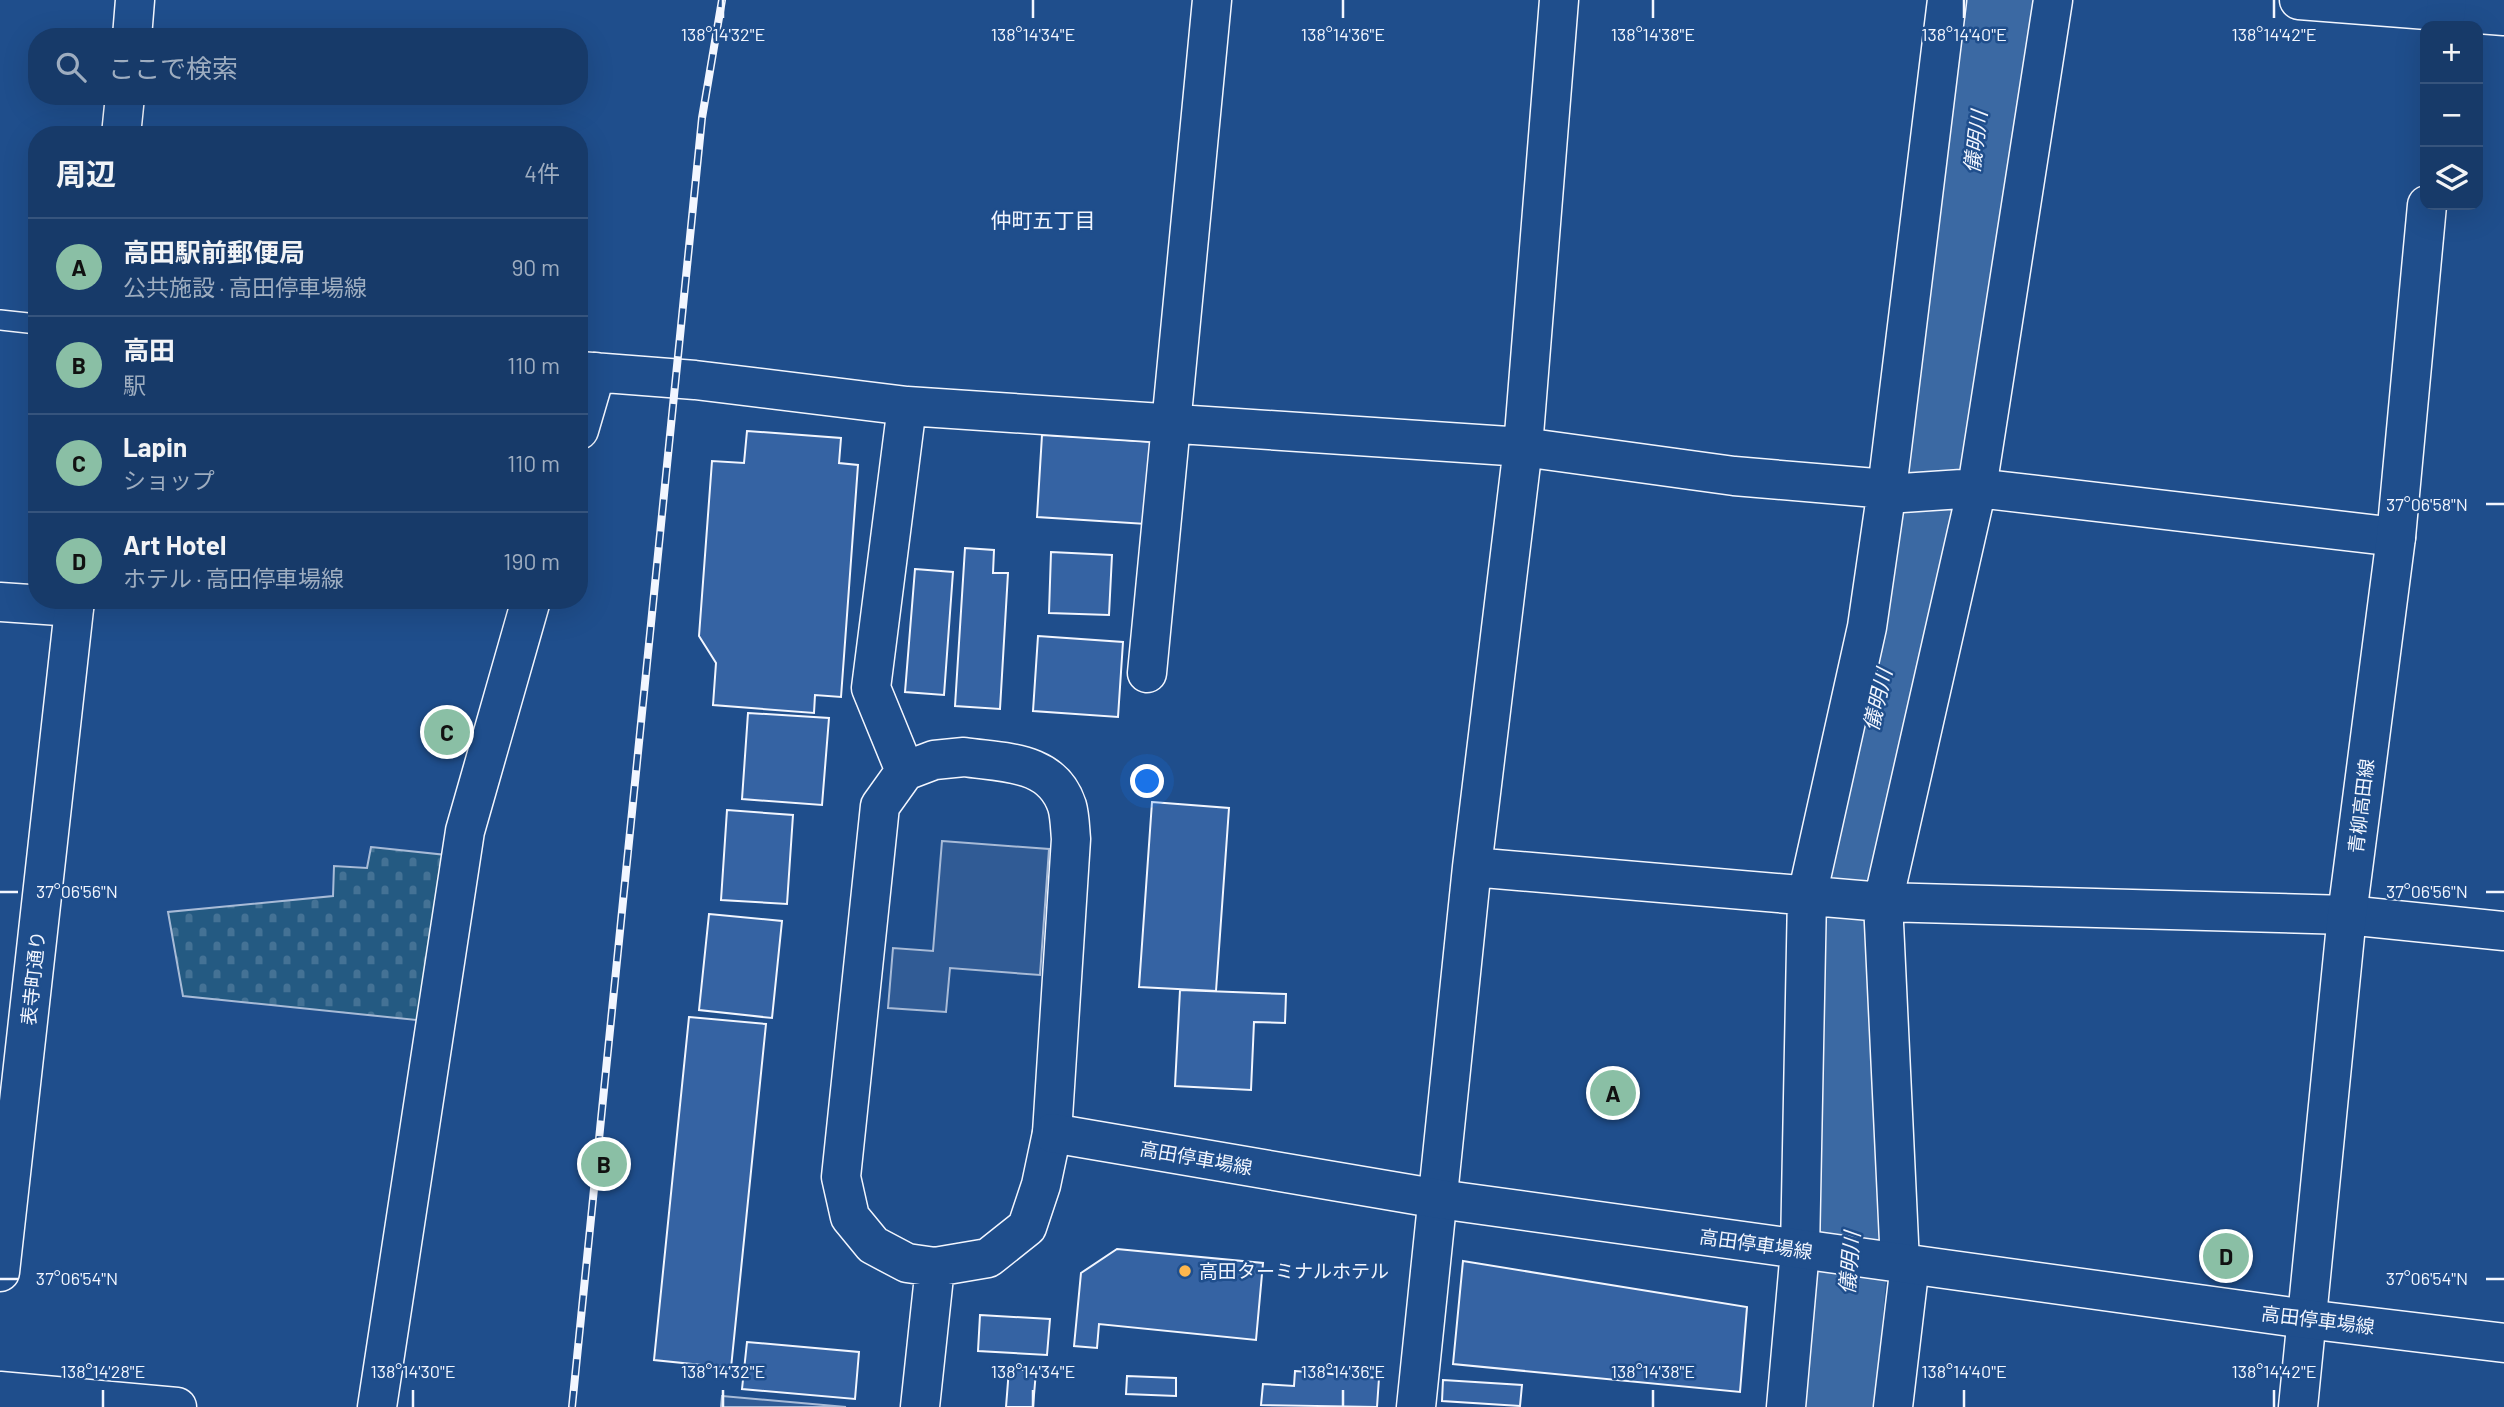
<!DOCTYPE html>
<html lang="ja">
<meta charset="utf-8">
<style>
body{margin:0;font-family:Barlow,"Noto Sans JP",sans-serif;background:#20416f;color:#f1f3f6}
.controls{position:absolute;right:21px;top:21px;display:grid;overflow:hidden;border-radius:14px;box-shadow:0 7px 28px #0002}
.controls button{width:63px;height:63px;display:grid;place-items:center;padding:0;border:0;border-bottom:2px solid #36547d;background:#173a69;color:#f1f3f6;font:35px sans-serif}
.you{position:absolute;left:1148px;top:782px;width:24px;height:24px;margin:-18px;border:5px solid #fff;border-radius:50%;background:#1a73e8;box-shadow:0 0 0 10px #1a73e833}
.badge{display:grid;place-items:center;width:46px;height:46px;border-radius:50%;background:#8abfa5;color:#111;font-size:23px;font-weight:700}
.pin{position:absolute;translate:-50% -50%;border:4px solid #fff;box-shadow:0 2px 7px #0006}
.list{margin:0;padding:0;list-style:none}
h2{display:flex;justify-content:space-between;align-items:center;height:91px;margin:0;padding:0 28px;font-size:30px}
h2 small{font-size:23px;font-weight:400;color:#9eadc0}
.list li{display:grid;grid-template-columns:46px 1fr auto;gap:21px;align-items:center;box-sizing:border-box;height:98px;padding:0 28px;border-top:2px solid #36547d}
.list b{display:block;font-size:26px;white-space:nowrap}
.list p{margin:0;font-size:23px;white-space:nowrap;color:#9eadc0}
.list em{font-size:23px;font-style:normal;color:#9eadc0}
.icon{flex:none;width:38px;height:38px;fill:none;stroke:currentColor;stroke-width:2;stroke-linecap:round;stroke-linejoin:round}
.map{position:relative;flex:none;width:2504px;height:1407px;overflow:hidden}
.search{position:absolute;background:#173a69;box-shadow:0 7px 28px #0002;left:28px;top:28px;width:560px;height:77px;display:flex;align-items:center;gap:18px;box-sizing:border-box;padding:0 24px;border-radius:28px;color:#9eadc0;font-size:26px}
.panel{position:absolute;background:#173a69;box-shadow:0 7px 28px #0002;left:28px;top:126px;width:560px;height:483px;border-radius:28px}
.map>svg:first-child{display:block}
.cemetery{fill:url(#cemetery-stones);stroke:#a8bbd7;stroke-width:2}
.parking{fill:#305b95;stroke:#a8bbd7;stroke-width:2}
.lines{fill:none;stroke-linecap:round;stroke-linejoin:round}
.river{stroke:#3b69a3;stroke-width:75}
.building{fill:#3563a3;stroke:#f2f6ff;stroke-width:2}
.service-casing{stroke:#f2f6ff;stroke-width:22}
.minor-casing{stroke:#f2f6ff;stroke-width:41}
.tertiary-casing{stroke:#f2f6ff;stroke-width:41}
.secondary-casing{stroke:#f2f6ff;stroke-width:41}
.primary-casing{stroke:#f2f6ff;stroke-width:41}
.service{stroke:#1f4e8c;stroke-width:19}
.minor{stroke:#1f4e8c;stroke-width:38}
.tertiary{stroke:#1f4e8c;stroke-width:38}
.secondary{stroke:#1f4e8c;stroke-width:38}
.primary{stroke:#1f4e8c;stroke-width:38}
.rail-casing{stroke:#f2f6ff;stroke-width:8}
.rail{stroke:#1f4e8c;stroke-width:5;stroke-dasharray:16;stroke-linecap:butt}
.ticks{fill:none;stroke:#f2f6ff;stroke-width:2.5}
.poi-dot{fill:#ffb74d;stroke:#1f4e8c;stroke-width:2.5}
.labels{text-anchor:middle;stroke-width:5;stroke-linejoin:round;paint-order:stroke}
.street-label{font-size:19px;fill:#f2f6ff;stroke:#1f4e8c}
.poi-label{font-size:19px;fill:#f2f6ff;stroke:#1f4e8c;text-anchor:start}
.water-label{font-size:21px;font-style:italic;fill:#f2f6ff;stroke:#1f4e8c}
.neighbourhood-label{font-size:21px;fill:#f2f6ff;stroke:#1f4e8c}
.ticks-label{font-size:18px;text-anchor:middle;fill:#f2f6ff;stroke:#1f4e8c;stroke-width:5;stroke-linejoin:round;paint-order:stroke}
</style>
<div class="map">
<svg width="2504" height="1407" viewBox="0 0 2504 1407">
<defs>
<pattern id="cemetery-stones" width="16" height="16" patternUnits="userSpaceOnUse" patternTransform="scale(1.75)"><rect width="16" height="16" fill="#245a82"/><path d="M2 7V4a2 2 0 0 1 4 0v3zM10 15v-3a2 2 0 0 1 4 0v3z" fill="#447295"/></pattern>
</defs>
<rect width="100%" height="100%" fill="#1f4e8c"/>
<path class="cemetery" d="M 371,847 L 446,855 L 426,1021 L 183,996 L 168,912 L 333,896 L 334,866 L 367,868 Z"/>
<path class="parking" d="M 942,841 L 1049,849 L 1040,975 L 950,968 L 946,1012 L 888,1008 L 893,948 L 933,951 Z
M 722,1396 L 846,1407 L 721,1407 Z"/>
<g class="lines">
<path class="river" d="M 1837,1407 L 1853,1230 L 1842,855 L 1940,429 L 1985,66 L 2002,0"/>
</g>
<path class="building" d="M 747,431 L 841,438 L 839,463 L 858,465 L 841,697 L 815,695 L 814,713 L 713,705 L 716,663 L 699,636 L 712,461 L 744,463 Z
M 1042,435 L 1151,442 L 1146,524 L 1037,517 Z
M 965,548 L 994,550 L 993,573 L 1008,573 L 1000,709 L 955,706 Z
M 1051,552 L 1112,555 L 1109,615 L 1049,613 Z
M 915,569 L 953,572 L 944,695 L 905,692 Z
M 1038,636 L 1123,642 L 1118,717 L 1033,711 Z
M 748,713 L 829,718 L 822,805 L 742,799 Z
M 1152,802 L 1229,808 L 1216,991 L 1139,987 Z
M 727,810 L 793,815 L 787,904 L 721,900 Z
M 709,914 L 782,921 L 772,1018 L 699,1010 Z
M 1180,990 L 1286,994 L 1285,1023 L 1254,1022 L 1251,1090 L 1175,1086 Z
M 689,1017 L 766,1024 L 731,1368 L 654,1360 Z
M 1117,1249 L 1263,1263 L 1256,1340 L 1099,1324 L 1097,1348 L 1074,1346 L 1081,1273 Z
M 1463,1261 L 1747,1307 L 1740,1392 L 1453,1364 Z
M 980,1315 L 1050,1319 L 1047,1355 L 978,1351 Z
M 747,1342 L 859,1352 L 855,1399 L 742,1389 Z
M 1009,1369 L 1036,1371 L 1033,1407 L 1006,1407 Z
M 1295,1371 L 1379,1378 L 1377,1407 L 1261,1405 L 1263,1384 L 1294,1386 Z
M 1127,1376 L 1176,1378 L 1176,1396 L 1126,1394 Z
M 1443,1380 L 1522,1385 L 1520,1406 L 1442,1401 Z"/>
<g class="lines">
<defs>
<path id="service" d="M 0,320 L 37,324"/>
<path id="minor" d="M 2299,0 L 2504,16
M 579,371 L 695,380 L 907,406 L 1523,447 L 1734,476 L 1887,489 L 1902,493 L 1977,488 L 2396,537
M 579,430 L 596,372
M 0,602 L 74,607
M 1147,673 L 1212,0
M 964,757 C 1004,763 1052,760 1067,806 C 1070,816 1070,829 1071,839 L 1052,1133 L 1041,1185 L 1027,1227 L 988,1258 L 935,1267 L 907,1263 L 873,1245 L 850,1217 L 841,1177 L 880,806 L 905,771 L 934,760 Z
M 905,771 L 871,688 L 907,406
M 1472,867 L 1883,902 L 2347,915 L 2504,931
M 1900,1263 L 1883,902 L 1977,488 L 2053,0
M 0,1391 L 177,1407
M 377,1407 L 465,831 L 531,600
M 920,1407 L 935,1267
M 1416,1407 L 1472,867 L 1523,447 L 1559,0
M 1786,1407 L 1800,1250 L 1807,896 L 1867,627 L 1887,489 L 1947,0
M 1893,1407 L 1910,1264"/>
<path id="tertiary" d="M 132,37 L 135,0
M 121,135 L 125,96
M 0,1272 L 75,600"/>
<path id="secondary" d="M 2444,26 L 2447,0
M 2298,1407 L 2347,915 L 2396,537 L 2427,205"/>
<path id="primary" d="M 1052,1133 L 1439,1199 L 2306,1319 L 2504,1343"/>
</defs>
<use href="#service" class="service-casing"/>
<use href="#minor" class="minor-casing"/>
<use href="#tertiary" class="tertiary-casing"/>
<use href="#secondary" class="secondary-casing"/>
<use href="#primary" class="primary-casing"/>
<use href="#service" class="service"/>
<use href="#minor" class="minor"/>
<use href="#tertiary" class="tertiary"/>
<use href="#secondary" class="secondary"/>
<use href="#primary" class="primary"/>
<defs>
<path id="rail" d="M 572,1407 L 702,118 L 722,0"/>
</defs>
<use href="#rail" class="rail-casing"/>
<use href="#rail" class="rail"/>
</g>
<path class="ticks" d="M 723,0 L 723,18M 1033,0 L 1033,18M 1343,0 L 1343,18M 1653,0 L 1653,18M 1964,0 L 1964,18M 2274,0 L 2274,18M 2486,504 L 2504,504M 0,892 L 18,892M 2486,892 L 2504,892M 0,1279 L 18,1279M 2486,1279 L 2504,1279M 103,1390 L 103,1407M 413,1390 L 413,1407M 723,1390 L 723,1407M 1033,1390 L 1033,1407M 1343,1390 L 1343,1407M 1653,1390 L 1653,1407M 1964,1390 L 1964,1407M 2274,1390 L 2274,1407"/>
<circle class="poi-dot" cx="1185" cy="1271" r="7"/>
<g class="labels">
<g class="street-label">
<text transform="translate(2361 806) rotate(-83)" y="7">青柳高田線</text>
<text transform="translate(33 978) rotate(-84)" y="7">表寺町通り</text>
<text transform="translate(1196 1158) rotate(10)" y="7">高田停車場線</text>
<text transform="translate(1756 1244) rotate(8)" y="7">高田停車場線</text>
<text transform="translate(2318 1320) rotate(7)" y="7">高田停車場線</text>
</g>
<g class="poi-label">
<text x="1199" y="1278">高田ターミナルホテル</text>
</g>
<g class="water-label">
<text transform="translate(1976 142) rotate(-83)" y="7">儀明川</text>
<text transform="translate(1878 700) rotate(-77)" y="7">儀明川</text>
<text transform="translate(1850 1263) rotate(-85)" y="7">儀明川</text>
</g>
<g class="neighbourhood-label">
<text x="1043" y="228">仲町五丁目</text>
</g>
</g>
<g class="ticks-label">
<text x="723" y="41">138°14'32"E</text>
<text x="1033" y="41">138°14'34"E</text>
<text x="1343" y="41">138°14'36"E</text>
<text x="1653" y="41">138°14'38"E</text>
<text x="1964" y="41">138°14'40"E</text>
<text x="2274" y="41">138°14'42"E</text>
<text x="2427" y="511">37°06'58"N</text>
<text x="77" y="898">37°06'56"N</text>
<text x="2427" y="898">37°06'56"N</text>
<text x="77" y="1285">37°06'54"N</text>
<text x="2427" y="1285">37°06'54"N</text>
<text x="103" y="1378">138°14'28"E</text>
<text x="413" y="1378">138°14'30"E</text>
<text x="723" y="1378">138°14'32"E</text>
<text x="1033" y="1378">138°14'34"E</text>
<text x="1343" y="1378">138°14'36"E</text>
<text x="1653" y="1378">138°14'38"E</text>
<text x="1964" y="1378">138°14'40"E</text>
<text x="2274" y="1378">138°14'42"E</text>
</g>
</svg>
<div class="controls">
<button>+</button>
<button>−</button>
<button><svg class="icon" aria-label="layers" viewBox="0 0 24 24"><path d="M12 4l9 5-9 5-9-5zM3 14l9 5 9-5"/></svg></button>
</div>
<div class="you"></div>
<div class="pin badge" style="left:1613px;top:1093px">A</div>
<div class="pin badge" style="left:604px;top:1164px">B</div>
<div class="pin badge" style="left:447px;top:732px">C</div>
<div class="pin badge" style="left:2226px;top:1256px">D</div>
<div class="search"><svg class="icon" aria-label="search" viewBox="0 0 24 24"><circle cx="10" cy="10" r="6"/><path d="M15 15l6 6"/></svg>ここで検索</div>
<section class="panel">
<h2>周辺<small>4件</small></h2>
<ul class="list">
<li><span class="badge">A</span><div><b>高田駅前郵便局</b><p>公共施設 · 高田停車場線</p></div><em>90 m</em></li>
<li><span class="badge">B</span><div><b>高田</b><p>駅</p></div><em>110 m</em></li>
<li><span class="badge">C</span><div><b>Lapin</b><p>ショップ</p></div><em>110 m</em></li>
<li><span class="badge">D</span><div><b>Art Hotel</b><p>ホテル · 高田停車場線</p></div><em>190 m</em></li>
</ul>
</section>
</div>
